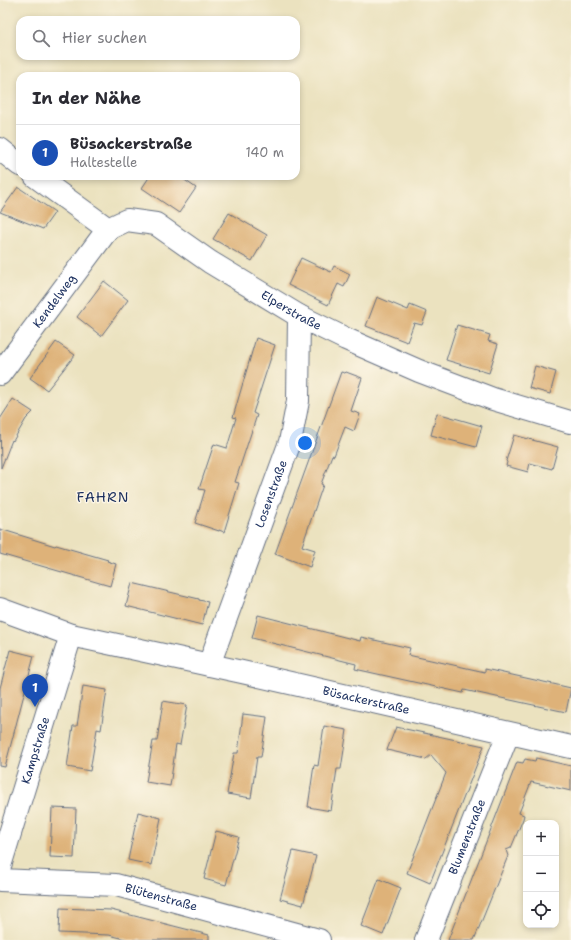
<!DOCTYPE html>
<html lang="de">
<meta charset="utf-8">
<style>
body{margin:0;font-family:"Shantell Sans",sans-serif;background:#f2f2f3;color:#2b2b33}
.controls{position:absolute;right:12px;bottom:12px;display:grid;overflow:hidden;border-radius:8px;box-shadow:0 2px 6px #0003}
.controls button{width:36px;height:36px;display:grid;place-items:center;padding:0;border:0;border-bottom:1px solid #e1e1e2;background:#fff;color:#2b2b33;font:20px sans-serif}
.you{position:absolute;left:305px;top:443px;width:14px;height:14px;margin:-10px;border:3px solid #fff;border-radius:50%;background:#1a73e8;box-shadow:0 0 0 6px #1a73e833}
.badge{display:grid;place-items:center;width:26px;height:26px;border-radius:50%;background:#1f6fb2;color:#fff;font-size:13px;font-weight:700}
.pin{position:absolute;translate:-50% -33px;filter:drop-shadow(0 1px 2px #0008)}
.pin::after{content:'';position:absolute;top:21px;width:14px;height:12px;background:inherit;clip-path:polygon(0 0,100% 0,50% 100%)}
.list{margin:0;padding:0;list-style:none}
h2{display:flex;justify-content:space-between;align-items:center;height:52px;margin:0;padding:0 16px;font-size:17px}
h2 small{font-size:13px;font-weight:400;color:#7c7c81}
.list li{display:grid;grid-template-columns:26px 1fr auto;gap:12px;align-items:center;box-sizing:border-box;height:56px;padding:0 16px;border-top:1px solid #e1e1e2}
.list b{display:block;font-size:15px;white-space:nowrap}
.list p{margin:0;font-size:13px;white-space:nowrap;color:#7c7c81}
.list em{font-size:13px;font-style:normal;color:#7c7c81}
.icon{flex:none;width:22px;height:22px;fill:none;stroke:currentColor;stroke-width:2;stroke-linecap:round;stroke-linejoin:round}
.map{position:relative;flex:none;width:571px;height:940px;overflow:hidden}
.search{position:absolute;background:#fff;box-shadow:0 2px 6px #0003;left:16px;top:16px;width:284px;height:44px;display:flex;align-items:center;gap:10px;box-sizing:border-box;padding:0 14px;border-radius:12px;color:#7c7c81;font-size:15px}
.panel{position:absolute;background:#fff;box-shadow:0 2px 6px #0003;left:16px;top:72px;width:284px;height:108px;border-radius:12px}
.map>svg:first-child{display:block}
.building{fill:#deb279}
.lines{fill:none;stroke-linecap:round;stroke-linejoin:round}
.minor-casing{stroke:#646e80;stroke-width:24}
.minor{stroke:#fff;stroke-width:22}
.labels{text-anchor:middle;stroke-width:3;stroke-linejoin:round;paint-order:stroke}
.street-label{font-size:12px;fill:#1b2f5e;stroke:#fcf5e5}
.quarter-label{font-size:14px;letter-spacing:1px;fill:#1b2f5e;stroke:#fcf5e5}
</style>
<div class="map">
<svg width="571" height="940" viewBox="0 0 571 940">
<rect width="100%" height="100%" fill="#fcf5e5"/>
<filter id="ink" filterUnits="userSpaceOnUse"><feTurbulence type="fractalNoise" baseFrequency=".025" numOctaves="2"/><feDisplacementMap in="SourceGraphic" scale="8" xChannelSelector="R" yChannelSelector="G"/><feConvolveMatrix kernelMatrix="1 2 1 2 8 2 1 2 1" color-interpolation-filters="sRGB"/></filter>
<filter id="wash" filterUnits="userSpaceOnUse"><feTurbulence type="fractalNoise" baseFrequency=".012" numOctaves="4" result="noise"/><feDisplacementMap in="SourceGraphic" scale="16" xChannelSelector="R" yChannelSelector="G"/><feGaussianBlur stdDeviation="0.9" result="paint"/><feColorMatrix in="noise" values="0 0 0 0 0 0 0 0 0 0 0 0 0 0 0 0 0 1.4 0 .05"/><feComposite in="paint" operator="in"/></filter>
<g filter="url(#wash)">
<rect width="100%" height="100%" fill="#ebe2bf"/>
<g id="blocks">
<path class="building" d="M 150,176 L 179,176 L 196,188 L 179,213 L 142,188 Z
M 18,187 L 55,212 L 43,229 L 0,212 Z
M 229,213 L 267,235 L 252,261 L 213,239 Z
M 301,258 L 331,272 L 334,266 L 350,274 L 344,287 L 338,284 L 328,305 L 288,285 Z
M 104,281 L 128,300 L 101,336 L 77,317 Z
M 377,297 L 408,310 L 410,305 L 427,312 L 422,325 L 414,323 L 407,342 L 366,326 Z
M 457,325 L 490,335 L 488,341 L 498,344 L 489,373 L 446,360 Z
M 256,338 L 275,345 L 253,413 L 257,415 L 235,482 L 239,483 L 224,532 L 219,530 L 219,531 L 195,523 L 205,490 L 199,489 L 214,444 L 227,448 L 236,418 L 233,417 Z
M 56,342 L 75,355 L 47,390 L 30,378 Z
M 535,366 L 556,372 L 550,394 L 529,388 Z
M 341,372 L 345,373 L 346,372 L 362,378 L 351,411 L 360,414 L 354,431 L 345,427 L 334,456 L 332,455 L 321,484 L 323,485 L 302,546 L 315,550 L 310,567 L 275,554 Z
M 13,399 L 33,412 L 26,419 L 13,441 L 12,440 L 1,468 L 0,419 Z
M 437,413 L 482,426 L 476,447 L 431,435 Z
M 514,435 L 558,447 L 552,469 L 530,463 L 528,472 L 506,466 L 507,462 L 506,461 Z
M 0,529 L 55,546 L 56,545 L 108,560 L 107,561 L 116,564 L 110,586 L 0,554 Z
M 132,583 L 199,599 L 199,600 L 208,602 L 202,625 L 126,606 Z
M 258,615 L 360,641 L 361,637 L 410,648 L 408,655 L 485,672 L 485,669 L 571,688 L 566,712 L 464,690 L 463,693 L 355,669 L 356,664 L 252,638 Z
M 10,650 L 34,656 L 5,767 L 0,766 L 0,688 Z
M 83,686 L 107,690 L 101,730 L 97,729 L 90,771 L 67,767 L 73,726 L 77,726 Z
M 163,701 L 187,705 L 180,745 L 176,744 L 170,786 L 146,782 L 153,741 L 157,741 Z
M 243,714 L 267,717 L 261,757 L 257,757 L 251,798 L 227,794 L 234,753 L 238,753 Z
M 324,726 L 347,730 L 341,769 L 337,769 L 331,811 L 308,807 L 314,765 L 318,766 Z
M 396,727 L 484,746 L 430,883 L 407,873 L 446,773 L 431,755 L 426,759 L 387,750 Z
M 536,758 L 571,766 L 571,791 L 531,782 L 519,813 L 524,815 L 523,819 L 511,848 L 506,850 L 508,856 L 474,940 L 448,940 L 517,762 L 523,763 L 525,759 L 535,761 Z
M 52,808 L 76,809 L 74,858 L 50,857 Z
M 138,812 L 161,818 L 151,865 L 128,860 Z
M 216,831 L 239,837 L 226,885 L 204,879 Z
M 293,851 L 316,856 L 303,905 L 280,899 Z
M 379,879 L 401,888 L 383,935 L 361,926 Z
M 60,908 L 111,910 L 209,935 L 209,940 L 129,940 L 109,935 L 59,933 Z"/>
</g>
</g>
<g filter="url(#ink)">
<use href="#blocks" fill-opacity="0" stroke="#646e80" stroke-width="1"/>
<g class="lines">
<defs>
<g id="minor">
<path d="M 0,149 L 20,165"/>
<path id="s1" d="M 35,176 L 108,229 L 127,220 L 156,224 L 210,262 L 299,316 L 346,339 L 419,371 L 493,399 L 570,422"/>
<path id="s2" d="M 0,374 L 108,229"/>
<path id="s3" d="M 0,609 L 71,635 L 242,672 L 571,747"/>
<path id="s4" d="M 209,665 L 290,442 L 298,401 L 299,316"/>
<path id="s5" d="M 0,866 L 71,635"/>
<path id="s6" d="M 0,880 L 116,885 L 319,940"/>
<path id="s7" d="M 426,940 L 508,734"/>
</g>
</defs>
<use href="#minor" class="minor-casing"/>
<use href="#minor" class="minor"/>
</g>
</g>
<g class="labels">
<g class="street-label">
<text dy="4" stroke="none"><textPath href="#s2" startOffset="91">Kendelweg</textPath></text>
<text dy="4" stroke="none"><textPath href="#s1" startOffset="301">Elperstraße</textPath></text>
<text dy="4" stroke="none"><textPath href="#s4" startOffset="182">Losenstraße</textPath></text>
<text dy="4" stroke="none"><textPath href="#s3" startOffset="378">Büsackerstraße</textPath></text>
<text dy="4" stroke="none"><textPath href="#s5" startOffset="121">Kampstraße</textPath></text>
<text dy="4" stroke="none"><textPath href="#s7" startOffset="111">Blumenstraße</textPath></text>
<text dy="4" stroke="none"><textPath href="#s6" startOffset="163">Blütenstraße</textPath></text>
</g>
<g class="quarter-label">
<text x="103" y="502">FAHRN</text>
</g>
</g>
</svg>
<div class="controls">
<button>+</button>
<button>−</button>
<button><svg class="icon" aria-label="locate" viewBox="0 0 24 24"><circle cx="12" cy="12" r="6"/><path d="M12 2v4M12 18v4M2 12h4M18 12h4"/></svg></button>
</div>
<div class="you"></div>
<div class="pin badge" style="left:35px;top:707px;background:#1a4fb4">1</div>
<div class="search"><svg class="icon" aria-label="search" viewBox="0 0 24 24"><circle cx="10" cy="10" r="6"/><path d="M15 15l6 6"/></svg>Hier suchen</div>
<section class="panel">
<h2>In der Nähe<small></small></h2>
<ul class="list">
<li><span class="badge" style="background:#1a4fb4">1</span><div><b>Büsackerstraße</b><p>Haltestelle</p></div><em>140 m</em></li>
</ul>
</section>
</div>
